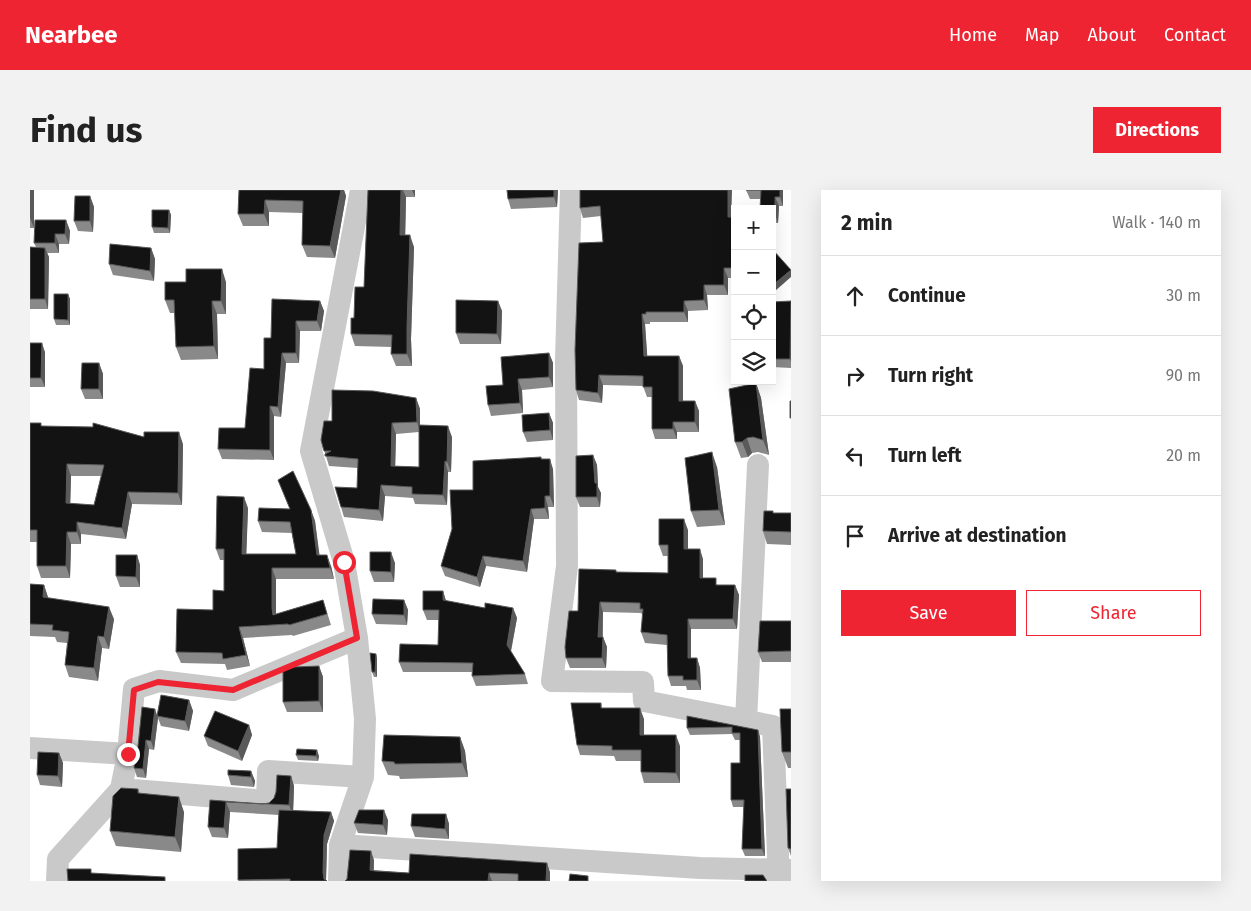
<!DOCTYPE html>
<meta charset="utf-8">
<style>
body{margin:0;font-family:"Fira Sans",sans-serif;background:#f2f2f2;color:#222}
.controls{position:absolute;right:15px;top:15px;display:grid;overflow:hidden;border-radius:0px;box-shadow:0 5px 20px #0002}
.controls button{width:45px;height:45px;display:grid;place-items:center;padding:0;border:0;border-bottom:1px solid #e0e0e0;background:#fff;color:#222;font:25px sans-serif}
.stop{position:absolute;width:15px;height:15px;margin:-11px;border:4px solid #ee2432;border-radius:50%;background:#fff}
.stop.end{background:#ee2432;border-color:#fff;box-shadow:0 1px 5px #0008}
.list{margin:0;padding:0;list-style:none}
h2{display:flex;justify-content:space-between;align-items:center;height:65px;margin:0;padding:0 20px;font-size:21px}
h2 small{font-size:16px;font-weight:400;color:#767676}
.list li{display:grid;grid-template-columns:32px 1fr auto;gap:15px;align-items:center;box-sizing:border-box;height:80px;padding:0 20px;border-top:1px solid #e0e0e0}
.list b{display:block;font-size:19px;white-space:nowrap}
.list em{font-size:16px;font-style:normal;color:#767676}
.actions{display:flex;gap:10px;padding:15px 20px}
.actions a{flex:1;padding:11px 0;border:1px solid #ee2432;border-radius:0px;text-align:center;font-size:18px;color:#ee2432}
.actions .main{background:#ee2432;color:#fff}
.icon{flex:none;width:28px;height:28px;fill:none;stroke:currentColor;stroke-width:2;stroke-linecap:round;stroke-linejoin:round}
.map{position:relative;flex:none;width:761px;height:691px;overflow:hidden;border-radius:0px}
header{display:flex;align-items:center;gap:30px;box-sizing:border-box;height:70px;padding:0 25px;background:#ee2432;color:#fff}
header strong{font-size:24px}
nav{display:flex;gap:28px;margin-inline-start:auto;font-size:18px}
.intro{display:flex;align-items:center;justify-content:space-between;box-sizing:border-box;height:120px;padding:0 30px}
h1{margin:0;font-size:35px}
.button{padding:12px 22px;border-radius:0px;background:#ee2432;color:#fff;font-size:18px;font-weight:700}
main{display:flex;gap:30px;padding:0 30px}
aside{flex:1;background:#fff;border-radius:0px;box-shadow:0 5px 20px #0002}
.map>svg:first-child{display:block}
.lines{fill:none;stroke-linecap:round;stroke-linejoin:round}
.minor{stroke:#c9c9c9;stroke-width:22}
.wall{fill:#898989;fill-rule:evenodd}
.shaded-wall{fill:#5a5a5a}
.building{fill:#131313;stroke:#5a5a5a;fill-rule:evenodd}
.route{stroke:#ee2432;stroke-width:6}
</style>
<header>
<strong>Nearbee</strong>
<nav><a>Home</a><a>Map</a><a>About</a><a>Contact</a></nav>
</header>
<div class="intro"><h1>Find us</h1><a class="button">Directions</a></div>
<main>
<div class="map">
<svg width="761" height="691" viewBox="0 0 761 691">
<rect width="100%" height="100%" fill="#fff"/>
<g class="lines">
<path class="minor" d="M 541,0 L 536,170 L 537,376 L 522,491 L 613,492 L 614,511 L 743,536 L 749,691
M 716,531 L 728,275
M 0,558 L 98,564
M 91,599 L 237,611 L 238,581 L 333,587
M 310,655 L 670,678 L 761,680
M 27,691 L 28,669 L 91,599 L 98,564 L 104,499 L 129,491 L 203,500 L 327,448
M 309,691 L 310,655 L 333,587 L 335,529 L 327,448 L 314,372 L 281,261 L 331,0"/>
</g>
<path class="wall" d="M 0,0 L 4,38 L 0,38 Z
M 209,0 L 314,0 L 316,6 L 305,68 L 277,67 L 272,55 L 273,23 L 239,22 L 239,36 L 213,36 L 208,24 Z
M 338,0 L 385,0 L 385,7 L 376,7 L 375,45 L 384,57 L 381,149 L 382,176 L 366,176 L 361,164 L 362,157 L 325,156 L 321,144 L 324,128 L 334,97 Z
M 528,0 L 527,17 L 481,19 L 478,9 Z
M 550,0 L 705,27 L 705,88 L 698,88 L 698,105 L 677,105 L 678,120 L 658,121 L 658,132 L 620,132 L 620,134 L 615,134 L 617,166 L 649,166 L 653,176 L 653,211 L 665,211 L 669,221 L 669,242 L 647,242 L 647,249 L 625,249 L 622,239 L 622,207 L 617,207 L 613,196 L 573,195 L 572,213 L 549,210 L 546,200 L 573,52 L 571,26 L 553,28 L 550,18 Z
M 716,0 L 753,0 L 753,16 L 749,16 L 748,33 L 742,33 L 742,19 L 730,9 L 720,9 Z
M 60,6 L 64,17 L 63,42 L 48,41 L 44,31 Z
M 139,20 L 141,25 L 140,43 L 124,43 L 122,37 Z
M 36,30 L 40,41 L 39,54 L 29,54 L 29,63 L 17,63 L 19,67 L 18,119 L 0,119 L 0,57 L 6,57 L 4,53 Z
M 121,58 L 125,69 L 124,91 L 83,85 L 79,74 Z
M 196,92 L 196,124 L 187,124 L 188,169 L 151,170 L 146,157 L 145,123 L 140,123 L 135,110 Z
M 38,104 L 40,109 L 40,135 L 26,135 L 24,129 Z
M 290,111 L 294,121 L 291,141 L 270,141 L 269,173 L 256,173 L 251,227 L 244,226 L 244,270 L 192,269 L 188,259 L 215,238 L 234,179 L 241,148 Z
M 468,111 L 472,121 L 471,154 L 430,154 L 426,143 Z
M 742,112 L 761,112 L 761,178 L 742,177 Z
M 0,153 L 15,162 L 15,197 L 0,197 Z
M 519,163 L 523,173 L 523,197 L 492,200 L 493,223 L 461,226 L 458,215 L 473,195 Z
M 69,173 L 73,184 L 73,209 L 55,209 L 51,199 Z
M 726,193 L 731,208 L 739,265 L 728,262 L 722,263 L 718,267 L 711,268 L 705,252 Z
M 386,208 L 390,219 L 390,235 L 422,247 L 421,282 L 418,282 L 417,315 L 385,314 L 383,308 L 355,306 L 353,331 L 314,327 L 311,317 L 327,298 L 328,278 L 299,276 L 291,250 L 302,231 ZM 389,242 L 389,277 L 365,276 L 366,244 Z
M 519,223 L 523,233 L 523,250 L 497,252 L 493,242 Z
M 0,233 L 12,236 L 114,247 L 153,254 L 152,315 L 102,314 L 96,349 L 51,344 L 51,354 L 41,354 L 40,388 L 11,388 L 7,376 L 7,352 L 0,352 ZM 41,286 L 71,286 L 64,315 L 40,314 Z
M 563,265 L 567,275 L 568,297 L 571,303 L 570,317 L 550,317 L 546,307 Z
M 511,267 L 512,269 L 523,279 L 524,317 L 518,317 L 519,329 L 504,329 L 497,382 L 456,376 L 450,397 L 415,386 L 411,376 L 422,339 L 443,300 Z
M 687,277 L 695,335 L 667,337 L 661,321 Z
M 248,290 L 281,320 L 285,331 L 289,365 L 301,376 L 304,389 L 246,389 L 246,424 L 293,410 L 301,435 L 263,446 L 262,445 L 213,448 L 220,476 L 197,480 L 195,474 L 151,473 L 146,462 L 183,420 L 194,401 L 194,370 L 190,370 L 186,359 L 218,318 L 216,364 L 266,364 L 262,343 L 232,342 L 228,331 L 260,319 Z
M 743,323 L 761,323 L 761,355 L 737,354 L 733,341 Z
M 658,340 L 658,359 L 673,369 L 673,388 L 688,395 L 705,395 L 709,405 L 707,439 L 661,439 L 661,468 L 667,468 L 670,478 L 671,500 L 657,500 L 656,496 L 641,496 L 638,486 L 637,455 L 615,453 L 611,442 L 613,426 L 611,423 L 573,422 L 573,447 L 577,457 L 576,478 L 540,478 L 536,468 L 548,421 L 587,382 L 638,383 L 638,366 L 633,366 L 629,355 Z
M 107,365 L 110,375 L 110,397 L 90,397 L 86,386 Z
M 365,373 L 364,392 L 344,392 L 340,381 Z
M 0,394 L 14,395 L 18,408 L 84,429 L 79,459 L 72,458 L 68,491 L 39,487 L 35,475 L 37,453 L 27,452 L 25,447 L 0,446 Z
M 413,401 L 416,411 L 455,418 L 483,418 L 487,428 L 481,462 L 495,484 L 498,494 L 446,496 L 442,486 L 442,482 L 373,482 L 369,472 L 408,455 L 409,430 L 397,430 L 393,420 Z
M 374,410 L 378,420 L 377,435 L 346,434 L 342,424 Z
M 761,431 L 761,472 L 732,472 L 728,462 Z
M 346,464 L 347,469 L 347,487 L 344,487 L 342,482 Z
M 289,476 L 293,487 L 293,522 L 257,522 L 253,512 Z
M 159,510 L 163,521 L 159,541 L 131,536 L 128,528 L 124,560 L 119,559 L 116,588 L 107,587 L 104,578 L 127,525 Z
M 571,513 L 572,518 L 614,529 L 614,545 L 650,556 L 650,593 L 614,593 L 611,582 L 611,571 L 586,571 L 584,566 L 550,565 L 547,555 Z
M 761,519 L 761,578 L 758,578 L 752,562 Z
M 657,526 L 728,540 L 730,547 L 735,666 L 715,666 L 712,659 L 714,617 L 703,617 L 701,610 L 710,573 L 710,550 L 705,550 L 702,544 L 660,545 L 657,538 Z
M 219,535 L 222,545 L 212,571 L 178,556 L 174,546 Z
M 430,547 L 435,561 L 438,587 L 370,589 L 369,586 L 358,585 L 352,571 Z
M 29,563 L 33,573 L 32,597 L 10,595 L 7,585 Z
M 266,565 L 289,566 L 288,571 L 268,570 Z
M 221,581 L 225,591 L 224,597 L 201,595 L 198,585 Z
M 261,586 L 264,596 L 263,621 L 301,622 L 304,631 L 297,654 L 296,690 L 297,691 L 209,691 L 208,690 L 247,658 L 249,625 L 200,622 L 198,648 L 182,647 L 178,637 L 180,610 L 232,614 L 239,613 L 244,608 Z
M 108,599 L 110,604 L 154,622 L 151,662 L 86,656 L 80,641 Z
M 761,599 L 761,666 L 758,658 Z
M 416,624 L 419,634 L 419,649 L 385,647 L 381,636 Z
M 358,630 L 357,645 L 328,643 L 324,633 Z
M 344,670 L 344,680 L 379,683 L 520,682 L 520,691 L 315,691 Z"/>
<path class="shaded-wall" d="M 0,0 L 4,0 L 4,38 L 0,28 Z
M 311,0 L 314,0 L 316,6 L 305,68 L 300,56 Z
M 371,0 L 373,0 L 376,7 L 375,57 L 370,45 Z
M 382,0 L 385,0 L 385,7 Z
M 524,0 L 528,0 L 527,17 L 524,7 Z
M 698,0 L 702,0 L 701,37 L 698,27 Z
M 750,0 L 753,0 L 753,16 L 750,7 Z
M 60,6 L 64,17 L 63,42 L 60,31 Z
M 745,7 L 749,16 L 748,33 L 745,24 Z
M 235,10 L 239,22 L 239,36 L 234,24 Z
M 139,20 L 141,25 L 140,43 L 138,38 Z
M 36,30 L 40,41 L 39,54 L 35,44 Z
M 742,35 L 743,38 L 743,75 L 742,72 Z
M 25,44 L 29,54 L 29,63 L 25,53 Z
M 380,45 L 384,57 L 381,149 L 382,176 L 377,164 L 377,137 Z
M 15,58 L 19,67 L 18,119 L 15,109 Z
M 121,58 L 125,69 L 124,91 L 120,81 Z
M 694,78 L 698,88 L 698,105 L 694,95 Z
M 192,79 L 196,92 L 196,124 L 191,111 Z
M 761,80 L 761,87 L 745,101 L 743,95 Z
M 674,95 L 677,105 L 678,120 L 674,110 Z
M 38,104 L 40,109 L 40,135 L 38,130 Z
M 182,111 L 187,124 L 188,169 L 184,156 Z
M 290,111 L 294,121 L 291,141 L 287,131 Z
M 468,111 L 472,121 L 471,154 L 467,144 Z
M 654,111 L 658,121 L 658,132 L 654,122 Z
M 761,112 L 761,172 L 760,169 Z
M 612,124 L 615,134 L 618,176 L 614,166 Z
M 266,131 L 270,141 L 269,173 L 266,163 Z
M 12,153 L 15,162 L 15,197 L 11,188 Z
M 252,163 L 256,173 L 251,227 L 248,217 Z
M 519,163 L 523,173 L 523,197 L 519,187 Z
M 649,166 L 653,176 L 653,221 L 649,211 Z
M 69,173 L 73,184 L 73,209 L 69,199 Z
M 569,185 L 573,195 L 572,213 L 568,203 Z
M 488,189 L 492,200 L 493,223 L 490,213 Z
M 726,193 L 731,208 L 739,265 L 733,250 Z
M 386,208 L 390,219 L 390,242 L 387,232 Z
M 665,211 L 669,221 L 669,242 L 665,232 Z
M 240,216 L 244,226 L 244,270 L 240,260 Z
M 519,223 L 523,233 L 523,250 L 520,240 Z
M 643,232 L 647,242 L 647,249 L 643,239 Z
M 362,233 L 366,244 L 365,286 L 361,276 Z
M 418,236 L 422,247 L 421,282 L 417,272 Z
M 149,242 L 153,254 L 152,315 L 148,303 Z
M 717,248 L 722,263 L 718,267 L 712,252 Z
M 682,262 L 687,277 L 695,335 L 689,320 Z
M 563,265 L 567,275 L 568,297 L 571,303 L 570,317 L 567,307 Z
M 520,269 L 523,279 L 524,317 L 520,306 Z
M 415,271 L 418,282 L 417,315 L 413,305 Z
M 37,274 L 41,286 L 40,325 L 36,313 Z
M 351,295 L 355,306 L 353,331 L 349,320 Z
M 98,302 L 102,314 L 96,349 L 92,338 Z
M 515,306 L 518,317 L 519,329 L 515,318 Z
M 214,307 L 218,318 L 216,375 L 212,364 Z
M 501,319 L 504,329 L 497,382 L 493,371 Z
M 281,320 L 285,331 L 291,376 L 287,365 Z
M 654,329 L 658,340 L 658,369 L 654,359 Z
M 47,332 L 51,344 L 51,354 L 47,342 Z
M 37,342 L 41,354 L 40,388 L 36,376 Z
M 670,359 L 673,369 L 673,398 L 670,388 Z
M 361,362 L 365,373 L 364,392 L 361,382 Z
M 107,365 L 110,375 L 110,397 L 106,387 Z
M 297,365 L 301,376 L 304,389 L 300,378 Z
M 453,366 L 456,376 L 450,397 L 447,387 Z
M 242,378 L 246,389 L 246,429 L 247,436 L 242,418 Z
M 14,395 L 18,407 L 18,419 L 13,407 Z
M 705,395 L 709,405 L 707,439 L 703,429 Z
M 413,401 L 416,411 L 413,410 Z
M 374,410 L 378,420 L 377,435 L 374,425 Z
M 570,412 L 573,422 L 572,457 L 568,447 Z
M 79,417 L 84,429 L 79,459 L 74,447 Z
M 483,418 L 487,428 L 480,465 L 477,455 Z
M 658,429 L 661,439 L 661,478 L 658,468 Z
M 209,437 L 213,448 L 220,476 L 216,465 Z
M 68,446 L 72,458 L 68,491 L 64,478 Z
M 573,447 L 577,457 L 576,478 L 572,468 Z
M 346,464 L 347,469 L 347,487 L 345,482 Z
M 667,468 L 670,478 L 671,500 L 667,490 Z
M 289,476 L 293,487 L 293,522 L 289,511 Z
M 159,510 L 163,521 L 159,541 L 155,531 Z
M 610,518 L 614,529 L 614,555 L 610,545 Z
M 125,519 L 128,528 L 124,560 L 121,551 Z
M 219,535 L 222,545 L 212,571 L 208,561 Z
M 728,540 L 730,547 L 735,666 L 732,659 Z
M 646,545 L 650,556 L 650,593 L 646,583 Z
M 430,547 L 435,561 L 438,587 L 432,573 Z
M 116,550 L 119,559 L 116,588 L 113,579 Z
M 287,560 L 289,566 L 288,571 L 286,566 Z
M 29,563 L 33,573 L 32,597 L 28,586 Z
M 221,581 L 225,591 L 224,597 L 221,587 Z
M 261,586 L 264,596 L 263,626 L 259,615 Z
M 149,607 L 154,622 L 151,662 L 145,647 Z
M 196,612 L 200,622 L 198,648 L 194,638 Z
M 354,620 L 358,630 L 357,645 L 353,635 Z
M 301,622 L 304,631 L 297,654 L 296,691 L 295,691 L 293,682 L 294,645 Z
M 416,624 L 419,634 L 419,649 L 415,639 Z
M 341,661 L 344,670 L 343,689 L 340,680 Z
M 517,673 L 520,682 L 520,691 L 516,691 Z
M 459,683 L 462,691 L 458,691 Z"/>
<path class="building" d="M 209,0 L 311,0 L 300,56 L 272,55 L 273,11 L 235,10 L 234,24 L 208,24 Z
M 338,0 L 371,0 L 370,45 L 380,45 L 377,137 L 377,164 L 361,164 L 362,145 L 321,144 L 321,128 L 324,128 L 325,97 L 334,97 Z
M 477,0 L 524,0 L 524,7 L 478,9 Z
M 550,0 L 698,0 L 698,27 L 705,27 L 705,78 L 694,78 L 694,95 L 674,95 L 674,110 L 654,111 L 654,122 L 616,122 L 616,124 L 612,124 L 614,166 L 649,166 L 649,211 L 665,211 L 665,232 L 643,232 L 643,239 L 622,239 L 622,197 L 613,197 L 613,186 L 569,185 L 568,203 L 546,200 L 545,160 L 549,53 L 573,52 L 570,16 L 550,18 Z
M 716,0 L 750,0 L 750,7 L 745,7 L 745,24 L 742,24 L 742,19 L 730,19 L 731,0 Z
M 45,6 L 60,6 L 60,31 L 44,31 Z
M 122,20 L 139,20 L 138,38 L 122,37 Z
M 5,30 L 36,30 L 35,44 L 25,44 L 25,53 L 4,53 Z
M 80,54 L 121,58 L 120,81 L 79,74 Z
M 0,57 L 15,58 L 15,109 L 0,109 Z
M 743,60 L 761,80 L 743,95 Z
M 156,79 L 192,79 L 191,111 L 182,111 L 184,156 L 146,157 L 144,110 L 135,110 L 135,92 L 156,92 Z
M 24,104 L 38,104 L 38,130 L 24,129 Z
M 242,109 L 290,111 L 287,131 L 266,131 L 266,163 L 252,163 L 248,217 L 240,216 L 240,260 L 188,259 L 189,238 L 215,238 L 220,178 L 234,179 L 234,148 L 241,148 Z
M 426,110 L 468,111 L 467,144 L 426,143 Z
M 761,111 L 760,169 L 742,169 L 742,112 Z
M 0,153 L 12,153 L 11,188 L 0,188 Z
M 519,163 L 519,187 L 488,189 L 490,213 L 458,215 L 456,196 L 473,195 L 471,167 Z
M 52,173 L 69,173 L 69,199 L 51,199 Z
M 726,193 L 733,250 L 723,247 L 717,248 L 712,252 L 705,252 L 699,199 Z
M 302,200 L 343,201 L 386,208 L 387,232 L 362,233 L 361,276 L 389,277 L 389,235 L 418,236 L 417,272 L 415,271 L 413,305 L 382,304 L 382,297 L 351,295 L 349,320 L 311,317 L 305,297 L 327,298 L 328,269 L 295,266 L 295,264 L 301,261 L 294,261 L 291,250 L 294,231 L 302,231 Z
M 760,211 L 761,211 L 761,228 L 760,228 Z
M 519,223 L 520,240 L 493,242 L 492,225 Z
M 0,233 L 11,233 L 11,236 L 63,237 L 63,233 L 114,247 L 114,242 L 149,242 L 148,303 L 98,302 L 92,338 L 47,332 L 47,342 L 37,342 L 36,376 L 7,376 L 7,340 L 0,340 ZM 37,274 L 74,275 L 64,315 L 36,313 Z
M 682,262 L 689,320 L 661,321 L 655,268 Z
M 563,265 L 565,293 L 567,293 L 567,307 L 546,307 L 546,266 Z
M 511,267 L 511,269 L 520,269 L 520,306 L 515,306 L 515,318 L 501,319 L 493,371 L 453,366 L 447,387 L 411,376 L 422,339 L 420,300 L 443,300 L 443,271 Z
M 263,281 L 281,320 L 287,365 L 297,365 L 300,378 L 242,378 L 242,418 L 243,425 L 293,410 L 297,424 L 259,435 L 258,434 L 209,437 L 216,465 L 193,469 L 192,463 L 146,462 L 147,419 L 183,420 L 183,400 L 194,401 L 194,359 L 186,359 L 187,306 L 214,307 L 212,364 L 266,364 L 260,332 L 228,331 L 229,318 L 260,319 L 248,290 Z
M 734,321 L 743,321 L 743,323 L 761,323 L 761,342 L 733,341 Z
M 629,329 L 654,329 L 654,359 L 670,359 L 670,388 L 686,388 L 686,395 L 705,395 L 703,429 L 658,429 L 658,468 L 667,468 L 667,490 L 653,490 L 653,486 L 638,486 L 637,445 L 611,442 L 613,419 L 610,419 L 610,413 L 570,412 L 568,447 L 573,447 L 572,468 L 536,468 L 535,457 L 539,421 L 548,421 L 549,379 L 586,380 L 586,382 L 638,383 L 638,355 L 629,355 Z
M 340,362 L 361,362 L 361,382 L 340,381 Z
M 86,365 L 107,365 L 106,387 L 86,386 Z
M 0,394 L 14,395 L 13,407 L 79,417 L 74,447 L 68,446 L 64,478 L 35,475 L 39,442 L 22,440 L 23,435 L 0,434 Z
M 393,401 L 413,401 L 413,410 L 455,418 L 455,413 L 483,418 L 477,455 L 495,484 L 442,486 L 443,473 L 369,472 L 370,454 L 408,455 L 409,420 L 393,420 Z
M 343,409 L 374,410 L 374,425 L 342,424 Z
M 730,431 L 761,431 L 761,461 L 728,462 Z
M 340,463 L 346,464 L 345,482 L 342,482 Z
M 289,476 L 289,511 L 253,512 L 253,481 L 264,477 Z
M 131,505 L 159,510 L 155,531 L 127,526 Z
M 541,513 L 571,513 L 571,518 L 610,518 L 610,545 L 646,545 L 646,583 L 611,582 L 611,560 L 582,560 L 582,556 L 547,555 Z
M 112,517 L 125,519 L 121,551 L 116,550 L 113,579 L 104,578 L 108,556 Z
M 750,519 L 761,519 L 761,562 L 752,562 Z
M 185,521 L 219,535 L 208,561 L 174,546 Z
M 657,526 L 728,540 L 732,659 L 712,659 L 714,610 L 701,610 L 701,573 L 710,573 L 710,543 L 702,543 L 702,537 L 657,538 Z
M 354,545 L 430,547 L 432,573 L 365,574 L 364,572 L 352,571 Z
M 267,559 L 287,560 L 286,566 L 266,565 Z
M 8,562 L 29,563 L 28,586 L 7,585 Z
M 198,580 L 221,581 L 221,587 L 198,585 Z
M 247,585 L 261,586 L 259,615 L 196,612 L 194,638 L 178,637 L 180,610 L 232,614 L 239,613 L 244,608 L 246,602 Z
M 91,598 L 108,599 L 108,603 L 149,607 L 145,647 L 80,641 L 83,606 Z
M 756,599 L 761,599 L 761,659 L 758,658 Z
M 249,620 L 301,622 L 294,645 L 293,682 L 294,689 L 297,691 L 260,691 L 260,689 L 208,690 L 208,659 L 247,658 Z
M 329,620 L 354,620 L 353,635 L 324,633 Z
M 382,624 L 416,624 L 415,639 L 381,636 Z
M 320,660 L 341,661 L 340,680 L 345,681 L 379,683 L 380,664 L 517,673 L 516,691 L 488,691 L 488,684 L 459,683 L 458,691 L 315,691 L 317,689 Z
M 37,679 L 61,679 L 61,683 L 135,687 L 135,691 L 38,691 Z
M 540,684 L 558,686 L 558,691 L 539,691 Z
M 715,685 L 733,685 L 737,691 L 715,691 Z"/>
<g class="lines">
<path class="route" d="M 98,564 L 104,500 L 128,492 L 203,500 L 327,448 L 314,372"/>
</g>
</svg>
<div class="controls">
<button>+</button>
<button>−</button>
<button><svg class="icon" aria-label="locate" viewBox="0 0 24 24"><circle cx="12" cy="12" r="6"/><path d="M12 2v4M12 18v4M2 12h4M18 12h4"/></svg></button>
<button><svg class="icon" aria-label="layers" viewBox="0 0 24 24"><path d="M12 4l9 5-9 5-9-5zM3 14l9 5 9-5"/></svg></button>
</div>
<div class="stop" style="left:314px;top:372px"></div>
<div class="stop end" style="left:98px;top:564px"></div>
</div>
<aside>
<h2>2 min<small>Walk · 140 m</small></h2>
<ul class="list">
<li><svg class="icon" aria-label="ahead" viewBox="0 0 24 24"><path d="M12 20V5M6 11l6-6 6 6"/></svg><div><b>Continue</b></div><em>30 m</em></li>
<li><svg class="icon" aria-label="right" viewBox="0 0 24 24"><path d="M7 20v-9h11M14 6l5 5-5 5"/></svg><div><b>Turn right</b></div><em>90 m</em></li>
<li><svg class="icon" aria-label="left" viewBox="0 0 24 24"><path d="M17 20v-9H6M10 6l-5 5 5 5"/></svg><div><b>Turn left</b></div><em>20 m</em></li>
<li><svg class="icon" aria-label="arrive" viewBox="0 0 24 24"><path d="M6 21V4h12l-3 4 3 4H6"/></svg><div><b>Arrive at destination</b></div></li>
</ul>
<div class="actions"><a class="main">Save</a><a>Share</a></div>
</aside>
</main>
